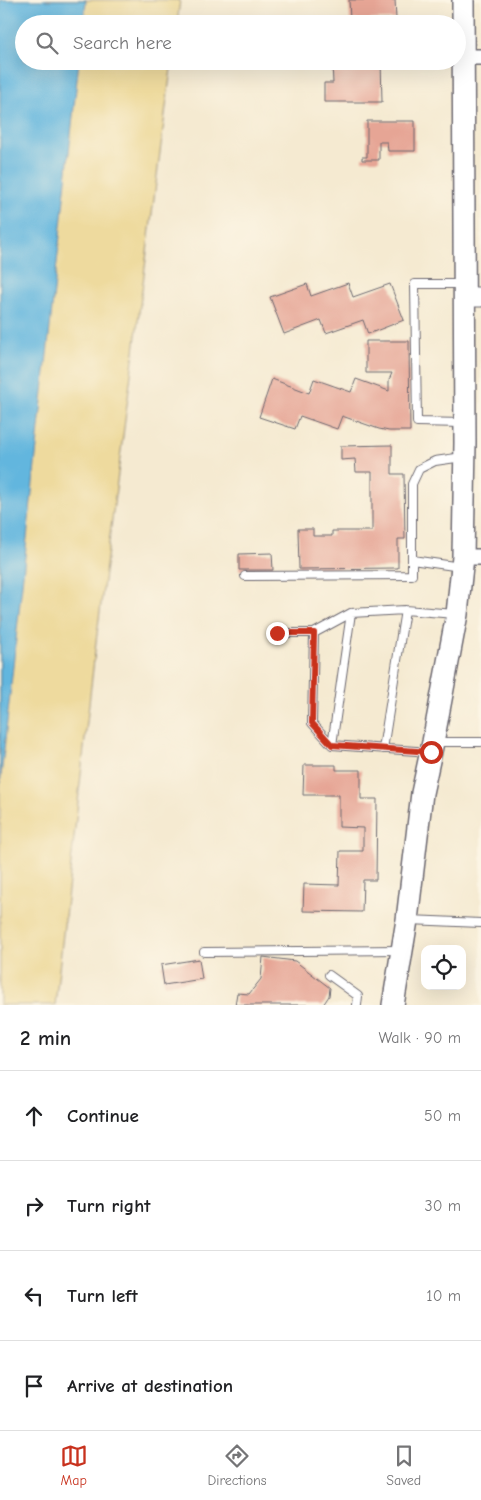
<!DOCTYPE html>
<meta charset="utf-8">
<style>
body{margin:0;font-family:"Comic Neue",sans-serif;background:#f2f2f2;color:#202124}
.controls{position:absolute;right:15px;bottom:15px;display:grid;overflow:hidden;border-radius:10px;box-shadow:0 5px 20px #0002}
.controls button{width:45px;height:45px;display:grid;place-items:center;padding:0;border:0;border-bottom:1px solid #e0e0e0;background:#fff;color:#202124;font:25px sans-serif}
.stop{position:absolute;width:15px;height:15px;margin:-11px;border:4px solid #c8321e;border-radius:50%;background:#fff}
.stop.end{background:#c8321e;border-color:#fff;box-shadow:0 1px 5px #0008}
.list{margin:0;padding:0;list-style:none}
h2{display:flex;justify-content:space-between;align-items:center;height:65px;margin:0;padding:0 20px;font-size:21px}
h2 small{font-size:16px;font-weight:400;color:#757577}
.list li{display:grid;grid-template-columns:32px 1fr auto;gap:15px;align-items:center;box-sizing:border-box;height:90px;padding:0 20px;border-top:1px solid #e0e0e0}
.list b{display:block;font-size:19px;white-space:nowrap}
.list em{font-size:16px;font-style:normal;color:#757577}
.icon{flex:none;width:28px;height:28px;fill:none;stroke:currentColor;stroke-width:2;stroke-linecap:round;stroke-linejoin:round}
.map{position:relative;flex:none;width:481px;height:1005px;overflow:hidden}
.search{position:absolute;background:#fff;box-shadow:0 5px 20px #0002;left:15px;right:15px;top:15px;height:55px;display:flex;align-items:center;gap:12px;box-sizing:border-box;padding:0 18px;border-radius:28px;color:#757577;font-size:19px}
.sheet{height:425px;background:#fff}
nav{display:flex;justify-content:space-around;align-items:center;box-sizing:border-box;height:70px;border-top:1px solid #e0e0e0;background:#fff;font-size:14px;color:#757577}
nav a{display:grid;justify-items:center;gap:2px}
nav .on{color:#c8321e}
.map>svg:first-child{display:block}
.sand{fill:#eeda9e;stroke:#887e6c}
.water{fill:#62b6de;stroke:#426c8c}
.building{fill:#e6a595}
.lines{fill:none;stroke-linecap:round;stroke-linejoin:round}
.service-casing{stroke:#6c6870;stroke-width:10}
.minor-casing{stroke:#6c6870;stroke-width:18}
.tertiary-casing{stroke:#6c6870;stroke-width:21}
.secondary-casing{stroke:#6c6870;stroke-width:24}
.service{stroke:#fff;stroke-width:8}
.minor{stroke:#fff;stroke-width:15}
.tertiary{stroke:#fff;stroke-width:19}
.secondary{stroke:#fff;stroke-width:21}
.route{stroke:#c8321e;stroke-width:6}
</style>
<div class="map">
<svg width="481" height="1005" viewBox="0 0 481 1005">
<rect width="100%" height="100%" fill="#fcf5e5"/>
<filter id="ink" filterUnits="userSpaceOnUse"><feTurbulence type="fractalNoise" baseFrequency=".02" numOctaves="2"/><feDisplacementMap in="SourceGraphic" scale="10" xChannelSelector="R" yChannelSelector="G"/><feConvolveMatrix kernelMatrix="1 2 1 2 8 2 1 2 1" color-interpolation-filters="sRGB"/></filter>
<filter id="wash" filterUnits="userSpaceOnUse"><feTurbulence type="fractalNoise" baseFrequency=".0096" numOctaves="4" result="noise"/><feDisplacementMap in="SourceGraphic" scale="20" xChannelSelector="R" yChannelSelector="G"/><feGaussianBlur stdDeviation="1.12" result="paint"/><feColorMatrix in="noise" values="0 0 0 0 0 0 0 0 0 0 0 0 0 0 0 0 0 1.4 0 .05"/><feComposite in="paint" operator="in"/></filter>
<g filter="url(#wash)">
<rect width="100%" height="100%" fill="#f5ead1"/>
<path class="sand" d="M 46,0 L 180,0 L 177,24 L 43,24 Z
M 39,61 L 172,61 L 96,642 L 55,1005 L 0,1005 L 0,451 Z"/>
<path class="water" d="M 0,0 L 86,0 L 84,24 L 24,24 L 24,61 L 79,61 L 0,786 Z"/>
<g id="blocks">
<path class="building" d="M 349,0 L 395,0 L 396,19 L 350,20 Z
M 332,61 L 381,61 L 382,102 L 324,102 L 324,83 L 333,83 Z
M 367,121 L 415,121 L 415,151 L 388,151 L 387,142 L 379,142 L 379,160 L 362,160 L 362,157 L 367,157 Z
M 348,283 L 353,297 L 390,284 L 404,320 L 368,334 L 363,320 L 326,333 L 321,320 L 284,334 L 270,297 L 307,284 L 311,296 Z
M 366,341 L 409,341 L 410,431 L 389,431 L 379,429 L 342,416 L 337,429 L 300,416 L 295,429 L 259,417 L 272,379 L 309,393 L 314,379 L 351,392 L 356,379 L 389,391 L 389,380 L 392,373 L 366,373 Z
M 392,445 L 392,474 L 404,474 L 405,539 L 398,539 L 398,568 L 299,569 L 298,529 L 313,529 L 313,536 L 332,536 L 332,531 L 372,531 L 372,472 L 356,472 L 355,459 L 341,460 L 341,446 Z
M 272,553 L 273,570 L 239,570 L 239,554 Z
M 304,765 L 336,765 L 336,770 L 361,770 L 361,799 L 377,799 L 376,880 L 363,880 L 362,912 L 303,911 L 304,884 L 339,885 L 340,851 L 363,851 L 363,828 L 339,827 L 339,795 L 303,795 Z
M 263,957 L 295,961 L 330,988 L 329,996 L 323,1005 L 235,1005 L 237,993 L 249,994 L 261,979 Z
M 199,959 L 202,979 L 164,985 L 161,965 Z"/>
</g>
</g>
<g filter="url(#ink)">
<use href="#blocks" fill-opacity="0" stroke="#6c6870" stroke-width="1"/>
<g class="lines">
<defs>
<path id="service" d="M 463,423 L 417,422 L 415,284 L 463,284
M 461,567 L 412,560 L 412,484 L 419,469 L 435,461 L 463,457
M 245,576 L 412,575 L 412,560
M 277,633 L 314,633 L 351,613
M 314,633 L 312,723 L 332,745 L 430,752
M 435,742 L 481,742
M 332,745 L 351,613 L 405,610 L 455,614
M 383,749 L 405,610
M 409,920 L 481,923
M 204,952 L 400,950
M 329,975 L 358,996 L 357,1005"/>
<path id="minor" d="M 463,57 L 481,57
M 463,557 L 481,557"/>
<path id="tertiary" d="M 465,297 L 481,297"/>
<path id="secondary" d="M 393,1005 L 407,920 L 422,793 L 433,742 L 457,614 L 463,557 L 465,443 L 463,0"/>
</defs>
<use href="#service" class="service-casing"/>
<use href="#minor" class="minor-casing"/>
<use href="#tertiary" class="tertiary-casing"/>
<use href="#secondary" class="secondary-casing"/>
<use href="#service" class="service"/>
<use href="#minor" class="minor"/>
<use href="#tertiary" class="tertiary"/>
<use href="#secondary" class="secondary"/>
</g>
</g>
<g class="lines" filter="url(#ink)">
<path class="route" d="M 277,633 L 314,633 L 312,723 L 332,745 L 431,752"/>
</g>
</svg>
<div class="controls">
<button><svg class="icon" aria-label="locate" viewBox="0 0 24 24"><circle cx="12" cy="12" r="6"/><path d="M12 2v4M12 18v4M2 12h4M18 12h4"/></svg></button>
</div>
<div class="stop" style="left:431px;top:752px"></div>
<div class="stop end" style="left:277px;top:633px"></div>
<div class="search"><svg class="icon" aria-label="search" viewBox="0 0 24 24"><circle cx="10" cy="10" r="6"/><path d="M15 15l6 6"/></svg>Search here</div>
</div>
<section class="sheet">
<h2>2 min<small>Walk · 90 m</small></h2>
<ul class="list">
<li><svg class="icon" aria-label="ahead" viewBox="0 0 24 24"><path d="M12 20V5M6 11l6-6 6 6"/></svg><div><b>Continue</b></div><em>50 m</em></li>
<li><svg class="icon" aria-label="right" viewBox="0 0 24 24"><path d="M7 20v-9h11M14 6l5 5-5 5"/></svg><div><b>Turn right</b></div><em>30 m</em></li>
<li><svg class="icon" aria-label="left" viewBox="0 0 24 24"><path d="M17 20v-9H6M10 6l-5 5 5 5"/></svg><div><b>Turn left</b></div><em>10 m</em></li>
<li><svg class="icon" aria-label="arrive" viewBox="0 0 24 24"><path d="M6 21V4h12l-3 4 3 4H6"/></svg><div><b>Arrive at destination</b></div></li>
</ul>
</section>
<nav>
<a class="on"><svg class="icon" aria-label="map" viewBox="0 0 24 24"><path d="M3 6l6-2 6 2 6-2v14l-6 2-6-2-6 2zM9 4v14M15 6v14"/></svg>Map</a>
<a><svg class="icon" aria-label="directions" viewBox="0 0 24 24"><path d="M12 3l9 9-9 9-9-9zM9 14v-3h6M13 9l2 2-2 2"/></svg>Directions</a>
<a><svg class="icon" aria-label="saved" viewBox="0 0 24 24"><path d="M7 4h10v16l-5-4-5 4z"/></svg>Saved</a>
</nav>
